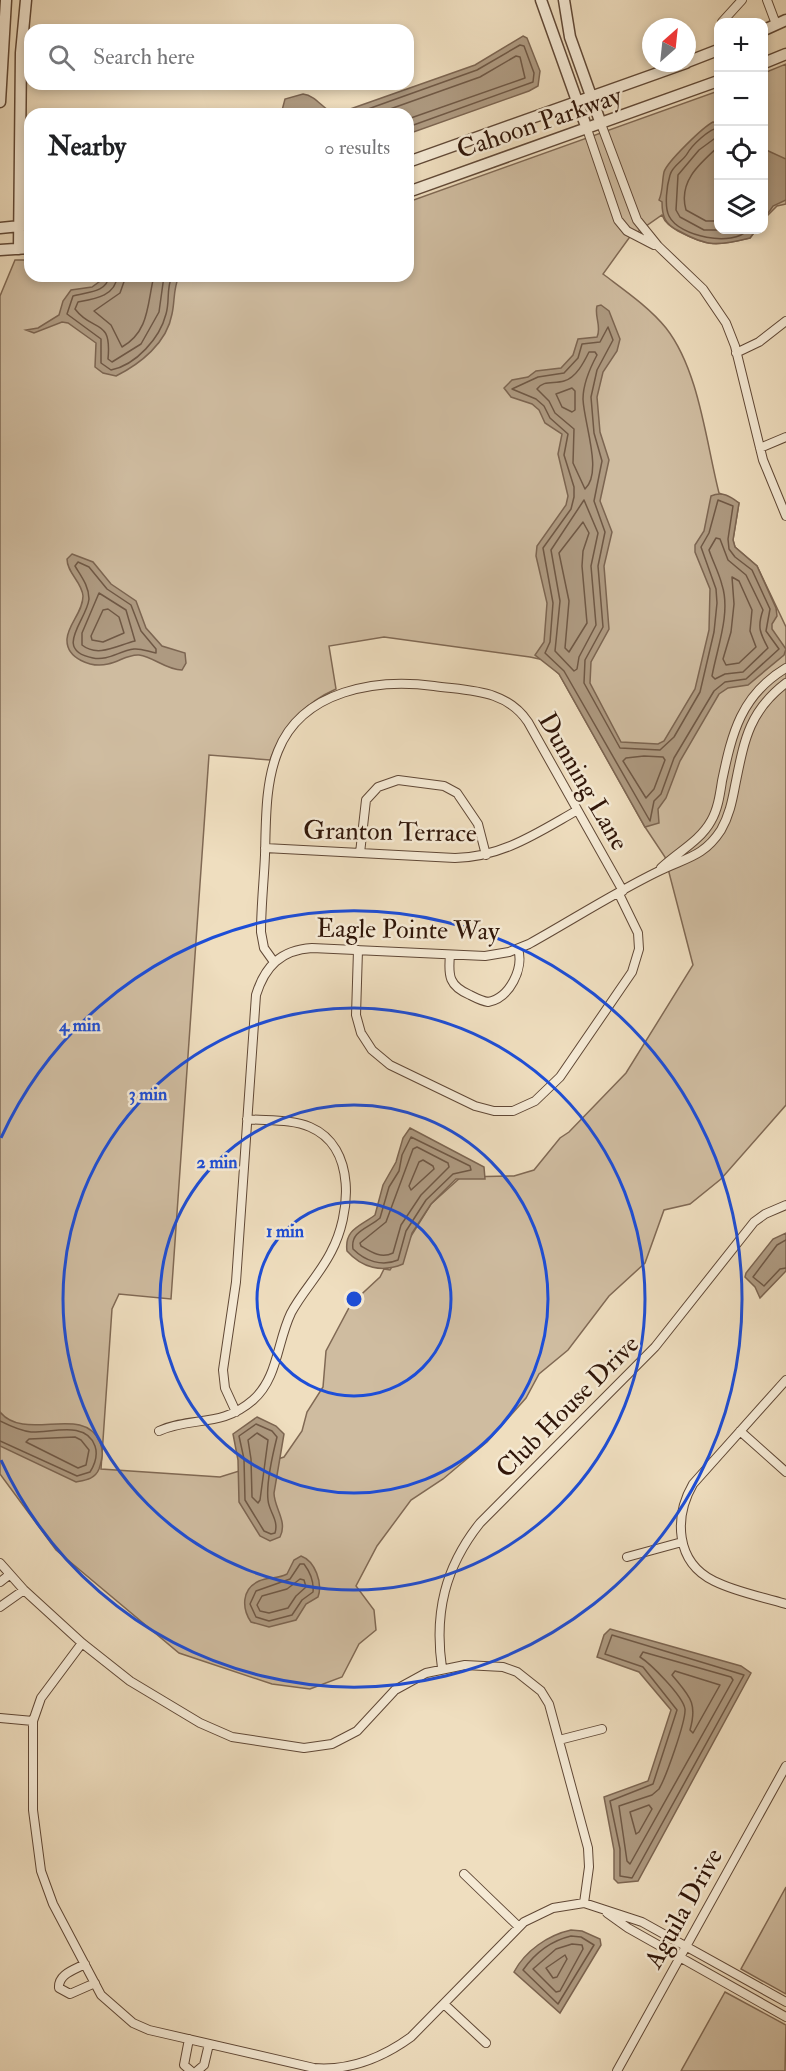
<!DOCTYPE html>
<meta charset="utf-8">
<style>
body{margin:0;font-family:"IM FELL Double Pica",serif;background:#f6f6f6;color:#202124}
.controls{position:absolute;right:18px;top:18px;display:grid;overflow:hidden;border-radius:12px;box-shadow:0 3px 9px #0003}
.controls button{width:54px;height:54px;display:grid;place-items:center;padding:0;border:0;border-bottom:2px solid #e0e0e0;background:#fff;color:#202124;font:30px sans-serif}
.compass{position:absolute;left:642px;top:18px;width:54px;height:54px;border-radius:50%;background:#fff;box-shadow:0 3px 9px #0003;rotate:27deg}
.list{margin:0;padding:0;list-style:none}
h2{display:flex;justify-content:space-between;align-items:center;height:78px;margin:0;padding:0 24px;font-size:26px}
h2 small{font-size:20px;font-weight:400;color:#757577}
.icon{flex:none;width:33px;height:33px;fill:none;stroke:currentColor;stroke-width:2;stroke-linecap:round;stroke-linejoin:round}
.map{position:relative;flex:none;width:786px;height:2071px;overflow:hidden}
.search{position:absolute;background:#fff;box-shadow:0 3px 9px #0003;left:24px;top:24px;width:390px;height:66px;display:flex;align-items:center;gap:15px;box-sizing:border-box;padding:0 21px;border-radius:18px;color:#757577;font-size:22px}
.panel{position:absolute;background:#fff;box-shadow:0 3px 9px #0003;left:24px;top:108px;width:390px;height:174px;border-radius:18px}
.map>svg:first-child{display:block}
.green{fill:#cfbca0;stroke:#806954;stroke-width:1.5;fill-rule:evenodd}
.water{fill:#ae9a81;stroke:#7c6551;stroke-width:1.5}
.lines{fill:none;stroke-linecap:round;stroke-linejoin:round}
.shore{stroke:#6f5845;stroke-width:1.5}
.minor-casing{stroke:#604836;stroke-width:10}
.tertiary-casing{stroke:#604836;stroke-width:13}
.minor{stroke:#f5ead5;stroke-width:8}
.tertiary{stroke:#f5ead5;stroke-width:10}
.ring{fill:none;stroke:#1d4ed8;stroke-width:3}
.labels{text-anchor:middle;stroke-width:5;stroke-linejoin:round;paint-order:stroke}
.street-label{font-size:26px;fill:#301609;stroke:#f5ead5}
.centre{fill:#1d4ed8;stroke:#f5ead5;stroke-width:3}
.ring-label{font-size:18px;text-anchor:middle;font-weight:bold;fill:#1d4ed8;stroke:#f5ead5;stroke-width:5;stroke-linejoin:round;paint-order:stroke}
</style>
<div class="map">
<svg width="786" height="2071" viewBox="0 0 786 2071">
<rect width="100%" height="100%" fill="#efdebf"/>
<filter id="stains"><feTurbulence type="fractalNoise" baseFrequency=".00333" numOctaves="4"/><feColorMatrix values="0 0 0 0 .2 0 0 0 0 .09 0 0 0 0 .02 0 0 0 .5 -.17"/></filter>
<radialGradient id="worn" r=".72"><stop offset=".6" stop-color="#630" stop-opacity="0"/><stop offset="1" stop-color="#630" stop-opacity=".3"/></radialGradient>
<path class="green" d="M 786,64 L 786,204 L 777,206 L 764,219 L 764,73 Z
M 718,91 L 718,230 L 756,230 L 750,238 C 715,246 709,247 678,231 C 671,227 665,223 662,215 L 629,238 L 603,274 C 624,290 649,307 666,328 C 699,370 706,442 719,493 L 739,503 L 733,540 L 735,547 L 757,566 L 786,627 L 786,1105 L 721,1179 L 690,1204 L 664,1210 L 645,1263 L 609,1296 L 568,1350 L 539,1374 L 526,1398 L 487,1442 L 443,1479 L 411,1500 L 377,1546 L 356,1586 L 374,1610 L 376,1630 L 359,1644 L 342,1677 L 310,1689 L 272,1684 L 179,1653 L 56,1550 L 0,1474 L 0,296 L 15,260 L 30,260 L 30,276 L 408,276 L 408,202 ZM 384,637 L 530,657 L 544,660 L 559,674 L 645,827 L 665,857 L 693,965 L 626,1073 L 569,1132 L 560,1138 L 534,1170 L 514,1176 L 461,1177 L 431,1204 L 390,1270 L 384,1269 L 380,1277 L 351,1304 L 326,1351 L 323,1387 L 307,1412 L 302,1431 L 284,1457 L 220,1477 L 101,1469 L 112,1309 L 119,1294 L 171,1299 L 209,755 L 270,760 C 283,727 304,703 336,689 L 329,646 Z
M 786,1887 L 786,1994 L 741,1969 Z
M 725,1992 L 786,2025 L 785,2071 L 681,2071 Z"/>
<path class="water" d="M 523,36 L 527,38 L 540,71 L 538,86 L 529,91 L 408,134 L 408,114 L 336,114 L 475,65 Z
M 303,94 C 317,96 322,109 335,114 L 281,114 L 285,99 Z
M 713,122 L 718,123 L 718,230 L 756,230 L 750,238 C 718,246 707,247 679,231 C 665,224 662,217 662,202 L 659,200 C 663,191 662,181 664,172 C 667,162 703,127 713,122 Z
M 764,149 L 786,159 L 786,200 L 773,206 L 764,219 Z
M 107,276 L 179,276 C 173,289 175,301 172,314 C 167,343 140,364 116,376 L 103,373 L 95,367 L 96,343 L 68,323 L 62,322 L 34,333 L 26,330 L 38,328 L 59,315 L 63,301 L 71,290 L 92,287 Z
M 601,305 L 609,311 L 620,339 L 617,351 L 603,372 L 597,397 L 600,432 L 609,460 L 600,501 L 612,532 L 604,566 L 609,629 L 591,662 L 590,683 L 621,742 L 658,744 L 664,741 L 695,689 L 709,630 L 710,589 L 695,552 L 695,545 L 704,531 L 711,496 C 722,491 730,496 739,503 L 733,540 L 735,547 L 757,566 L 776,608 L 777,616 L 772,624 L 772,629 L 786,649 L 784,655 L 748,685 L 728,688 L 719,694 L 680,761 L 666,798 L 658,809 L 659,823 L 645,827 L 559,674 L 535,655 L 544,642 L 547,603 L 536,556 L 537,546 L 566,505 L 568,496 L 558,454 L 562,434 L 545,423 L 539,410 L 532,404 L 511,397 L 504,388 L 512,380 L 528,377 L 536,371 L 561,368 L 573,355 L 578,339 L 597,337 C 602,327 594,316 597,306 Z
M 72,554 L 93,562 L 111,584 L 136,601 L 146,628 L 162,646 L 185,653 L 186,663 L 182,670 C 166,670 154,657 139,655 C 128,654 119,662 108,664 C 92,668 66,659 67,639 C 68,624 83,612 83,596 C 82,582 67,573 67,559 Z
M 410,1128 L 484,1167 L 485,1179 L 456,1179 L 431,1204 L 412,1233 L 403,1264 C 382,1273 362,1268 347,1251 C 344,1229 361,1226 375,1215 L 383,1185 L 396,1162 L 403,1138 Z
M 786,1233 L 786,1271 L 760,1298 L 755,1287 L 745,1277 L 746,1273 L 773,1239 Z
M 0,1412 C 26,1443 83,1403 100,1442 C 104,1452 102,1460 99,1469 C 95,1479 86,1480 76,1482 L 0,1446 Z
M 257,1417 L 276,1426 L 284,1434 L 274,1493 C 274,1508 288,1521 280,1537 L 270,1541 L 260,1536 L 239,1502 L 238,1460 L 233,1434 Z
M 301,1556 C 315,1561 323,1583 318,1597 L 306,1604 L 296,1620 L 269,1627 L 251,1622 C 242,1609 241,1589 259,1581 C 268,1577 278,1579 287,1574 L 294,1560 Z
M 610,1629 L 741,1666 L 751,1673 L 638,1881 L 618,1883 L 614,1879 L 614,1850 L 604,1797 L 648,1781 L 671,1710 L 639,1672 L 597,1657 L 604,1635 Z
M 571,1930 L 582,1931 L 600,1939 L 601,1945 L 560,2013 L 514,1972 C 525,1951 548,1935 571,1930 Z"/>
<g class="lines">
<path class="shore" d="M 354,114 L 477,70 L 520,45 L 524,46 L 534,73 L 533,82 L 408,127
M 376,114 L 480,77 L 516,56 L 520,57 L 525,78 L 408,119
M 718,128 C 709,129 692,145 687,154 C 683,161 672,166 670,175 C 667,185 664,206 669,216 C 679,237 733,247 748,230
M 718,136 L 699,150 L 678,175 L 676,210 L 680,217 L 704,230 L 727,230
M 718,147 C 699,164 678,182 686,210 L 706,221 L 718,221
M 109,276 C 107,293 86,292 73,296 L 67,314 L 101,339 L 101,363 L 111,370 C 136,365 160,338 166,314 C 170,301 166,289 172,276
M 117,276 C 116,296 94,299 78,302 L 75,309 C 93,333 112,317 108,359 L 112,362 L 141,344 L 159,312 L 164,276
M 126,276 L 120,293 L 94,311 L 111,325 L 122,347 C 150,331 147,303 154,276
M 608,327 L 613,340 L 597,370 L 591,397 L 594,433 L 602,461 L 594,501 L 605,532 L 598,566 L 603,627 L 585,660 L 584,683 L 620,748 L 660,750 L 674,737 L 700,692 L 714,632 L 717,603 L 716,589 L 701,547 L 709,533 L 718,500 L 733,506 L 728,539 L 729,549 L 735,557 L 752,570 L 770,609 L 766,631 L 779,649 L 746,679 L 725,682 L 714,691 L 674,758 L 661,794 L 654,801 L 650,821 L 564,671 L 545,653 L 550,642 L 553,603 L 543,548 L 571,509 L 574,497 L 574,487 L 564,455 L 568,434 L 550,418 L 544,406 L 536,399 L 512,389 L 538,377 L 564,373 L 578,358 L 582,344 L 600,342 Z
M 589,352 L 595,352 L 597,355 C 590,368 583,384 583,399 C 584,424 603,472 585,489 L 573,463 L 574,429 L 555,413 L 549,401 L 537,389 C 543,380 554,384 564,381 C 576,378 584,362 589,352 Z
M 572,388 L 575,391 L 575,410 L 572,412 L 562,407 L 556,394 Z
M 584,500 L 598,533 L 591,566 L 596,625 L 579,657 L 577,669 L 574,671 L 555,651 L 560,601 L 551,550 Z
M 583,522 L 589,533 L 583,551 L 582,566 L 587,623 L 569,652 L 565,648 L 569,601 L 559,553 Z
M 716,538 L 720,539 L 728,560 L 746,575 L 763,610 C 757,627 760,633 768,648 L 743,672 L 725,674 L 715,679 L 712,676 C 717,648 731,613 722,585 C 719,573 713,562 709,550 Z
M 78,562 L 89,567 L 107,589 L 131,605 L 141,631 L 156,649 L 156,653 C 149,652 141,648 134,649 C 119,651 108,661 93,658 C 52,650 87,620 89,599 C 89,586 81,576 75,566 Z
M 732,577 L 739,581 L 752,610 L 750,631 L 756,647 L 739,663 L 726,665 L 723,659 L 731,632 L 734,604 Z
M 99,593 L 126,610 L 135,641 C 118,645 98,658 82,645 L 82,633 Z
M 108,609 L 119,617 L 124,633 L 103,642 L 92,640 L 91,636 L 103,610 Z
M 644,756 L 663,757 L 665,760 L 654,789 L 646,798 L 623,761 L 626,758 Z
M 411,1137 L 470,1166 L 471,1170 L 453,1174 L 426,1200 L 406,1231 L 398,1260 C 382,1267 365,1261 353,1249 C 350,1231 369,1228 380,1218 L 389,1187 L 399,1171 L 402,1155 Z
M 417,1147 L 448,1163 L 449,1167 L 421,1195 L 401,1225 L 393,1253 C 381,1259 371,1252 361,1246 L 360,1243 L 386,1222 L 413,1149 Z
M 423,1160 L 433,1166 L 434,1169 L 411,1190 L 409,1186 L 419,1162 Z
M 786,1240 L 777,1245 L 753,1277 L 764,1286 L 780,1269 L 786,1268
M 0,1421 C 10,1426 20,1431 31,1432 C 51,1433 86,1420 95,1446 C 98,1455 95,1464 90,1472 L 77,1476 L 0,1441
M 256,1424 L 272,1431 L 277,1437 C 273,1453 266,1483 268,1500 C 269,1512 279,1520 275,1533 L 271,1534 L 264,1531 L 245,1500 L 244,1459 L 239,1436 Z
M 257,1433 L 268,1440 L 260,1500 L 258,1503 L 252,1497 L 251,1459 L 248,1440 Z
M 75,1437 L 81,1440 L 89,1450 L 86,1465 L 78,1468 L 26,1442 L 29,1439 Z
M 300,1564 L 304,1564 C 310,1572 314,1582 313,1592 L 302,1600 L 292,1615 L 269,1621 L 256,1617 L 250,1604 L 256,1591 L 290,1579 Z
M 300,1579 L 304,1580 L 306,1587 L 296,1596 L 288,1608 L 269,1613 L 260,1611 L 257,1605 L 262,1596 L 287,1589 Z
M 612,1635 L 744,1675 L 632,1878 L 620,1876 L 620,1849 L 610,1801 L 653,1784 L 677,1710 L 643,1667 L 605,1654 Z
M 643,1652 L 731,1677 L 733,1680 L 630,1864 L 627,1861 L 619,1806 L 652,1795 L 659,1789 C 666,1777 686,1721 685,1709 C 683,1696 651,1664 640,1657 Z
M 675,1671 L 720,1685 L 693,1733 L 690,1730 C 698,1702 689,1696 672,1675 Z
M 649,1805 L 652,1809 L 639,1832 L 636,1834 L 630,1812 Z
M 571,1936 L 581,1937 L 594,1945 L 558,2004 L 523,1970 C 535,1953 550,1941 571,1936 Z
M 572,1944 L 582,1945 L 583,1949 L 560,1991 L 556,1992 L 533,1969 L 556,1949 Z
M 565,1955 L 567,1959 L 557,1977 L 553,1978 L 546,1968 Z"/>
<defs>
<path id="minor" d="M 767,0 L 776,24
M 722,22 L 742,0
M 601,124 L 637,220 L 658,246 L 703,289 L 726,323 L 735,346 L 763,460 L 786,516
M 587,129 L 618,220 L 627,231 L 654,245
M 736,353 L 759,342 L 786,321
M 760,448 L 786,437
M 265,848 L 455,858 C 502,857 537,833 576,811
M 360,853 L 366,800 L 378,787 L 398,780 L 444,786 L 457,793 L 478,824 L 486,855
M 661,868 C 678,852 700,841 711,821 C 718,809 720,794 722,781 C 732,733 741,695 786,668
M 358,950 L 356,1015 L 361,1033 L 372,1050 L 390,1065 L 475,1106 L 494,1111 L 513,1111 L 535,1101 L 560,1077 L 632,972 L 639,949 L 638,933 L 619,894
M 450,955 C 448,976 449,986 470,995 C 476,998 481,1001 488,1002 C 510,998 524,968 518,949
M 274,962 L 264,948 L 261,932 C 261,906 264,880 265,855 C 266,821 265,783 278,751 C 302,690 377,678 434,686 C 469,691 506,689 528,722 L 623,891
M 786,1380 L 693,1484 C 674,1517 675,1562 714,1581 C 736,1592 763,1597 786,1604
M 236,1412 L 225,1388 L 223,1370 L 236,1282 L 256,995 C 265,966 281,950 312,948 L 485,956 L 509,952 L 529,944 C 572,920 614,893 657,872 C 684,858 703,858 721,830 C 729,816 732,802 735,786 C 744,742 748,712 786,683
M 159,1431 C 192,1416 221,1428 253,1400 C 278,1378 277,1342 291,1313 C 302,1292 320,1274 331,1252 C 351,1215 357,1147 310,1127 C 292,1119 267,1121 247,1119
M 740,1431 L 786,1472
M 627,1557 L 682,1542
M 0,1563 L 24,1590 L 82,1643 L 130,1681 L 200,1723 L 232,1737 L 304,1748 L 332,1744 L 357,1731 L 395,1690 L 426,1673 L 465,1665 L 503,1667 L 517,1672 L 541,1691 L 549,1704 L 588,1848 L 589,1867 L 584,1903
M 0,1582 L 9,1575
M 0,1607 L 24,1590
M 82,1643 L 41,1698 L 33,1721 L 33,1810 L 41,1871 L 53,1904 L 101,1995 L 133,2023 L 149,2030 L 314,2068 C 351,2071 382,2058 411,2037 L 524,1922 L 553,1908 L 584,1903 L 642,1922 L 786,2002
M 442,1668 C 434,1613 445,1567 480,1523 L 655,1347 L 754,1222 L 765,1214 L 786,1205
M 0,1718 L 33,1721
M 559,1740 L 602,1729
M 464,1874 L 519,1927
M 607,1913 L 628,1928 L 786,2017
M 85,1964 C 74,1970 58,1974 59,1988 L 70,1994 L 95,1983
M 444,2004 L 486,2043
M 189,2039 L 184,2065 L 191,2071
M 197,2071 L 204,2065 L 209,2044
M 617,2071 L 786,1766"/>
<path id="tertiary" d="M 541,0 L 587,129
M 564,0 L 570,37 L 601,124
M 764,30 L 786,20
M 687,62 L 718,50
M 764,63 L 786,54
M 0,102 L 6,0
M 408,162 L 686,63
M 408,192 L 718,81
M 0,228 L 30,225
M 19,249 L 21,53 L 26,0
M 0,250 L 30,248"/>
</defs>
<use href="#minor" class="minor-casing"/>
<use href="#tertiary" class="tertiary-casing"/>
<use href="#minor" class="minor"/>
<use href="#tertiary" class="tertiary"/>
</g>
<g class="ring">
<circle cx="354" cy="1299" r="97"/>
<circle cx="354" cy="1299" r="194"/>
<circle cx="354" cy="1299" r="291"/>
<path d="M1 1138A388 388 0 1 1 1 1460"/>
</g>
<g class="labels">
<g class="street-label">
<text transform="translate(539 122) rotate(-19)" y="9">Cahoon Parkway</text>
<text transform="translate(584 781) rotate(60)" y="9">Dunning Lane</text>
<text transform="translate(390 831) rotate(1)" y="9">Granton Terrace</text>
<text transform="translate(408 929) rotate(1)" y="9">Eagle Pointe Way</text>
<text transform="translate(567 1406) rotate(-45)" y="9">Club House Drive</text>
<text transform="translate(683 1908) rotate(-61)" y="9">Aguila Drive</text>
</g>
</g>
<circle cx="354" cy="1299" r="9" class="centre"/>
<g class="ring-label">
<text x="80" y="1031">4 min</text>
<text x="148" y="1100">3 min</text>
<text x="217" y="1168">2 min</text>
<text x="285" y="1237">1 min</text>
</g>
<rect width="100%" height="100%" filter="url(#stains)"/>
<rect width="100%" height="100%" fill="url(#worn)"/>
</svg>
<div class="controls">
<button>+</button>
<button>−</button>
<button><svg class="icon" aria-label="locate" viewBox="0 0 24 24"><circle cx="12" cy="12" r="6"/><path d="M12 2v4M12 18v4M2 12h4M18 12h4"/></svg></button>
<button><svg class="icon" aria-label="layers" viewBox="0 0 24 24"><path d="M12 4l9 5-9 5-9-5zM3 14l9 5 9-5"/></svg></button>
</div>
<svg class="compass" viewBox="-18 -18 36 36"><path d="M0-13l5 13h-10z" fill="#e53935"/><path d="M0 13l5-13h-10z" fill="#757577"/></svg>
<div class="search"><svg class="icon" aria-label="search" viewBox="0 0 24 24"><circle cx="10" cy="10" r="6"/><path d="M15 15l6 6"/></svg>Search here</div>
<section class="panel">
<h2>Nearby<small>0 results</small></h2>
<ul class="list">
</ul>
</section>
</div>
